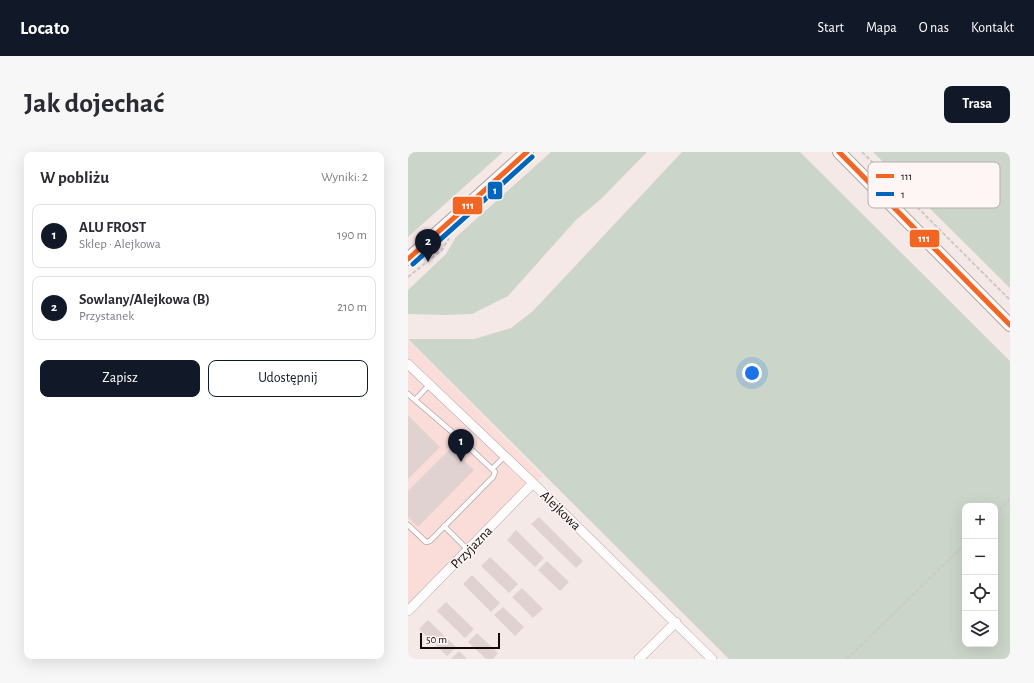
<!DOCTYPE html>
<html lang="pl">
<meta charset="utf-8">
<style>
body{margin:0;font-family:"Alegreya Sans",sans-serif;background:#f7f7f7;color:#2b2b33}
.controls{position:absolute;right:12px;bottom:12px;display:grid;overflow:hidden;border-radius:8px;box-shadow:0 4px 16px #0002}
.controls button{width:36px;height:36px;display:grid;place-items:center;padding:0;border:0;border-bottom:1px solid #e1e1e2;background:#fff;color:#2b2b33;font:20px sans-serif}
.scale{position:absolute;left:12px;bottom:10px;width:80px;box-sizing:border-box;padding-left:4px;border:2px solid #150a09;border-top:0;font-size:11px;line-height:14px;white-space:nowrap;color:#150a09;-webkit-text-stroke:3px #fdf6f5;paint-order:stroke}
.you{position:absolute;left:344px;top:221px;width:14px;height:14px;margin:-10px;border:3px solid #fff;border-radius:50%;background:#1a73e8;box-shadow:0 0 0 6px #1a73e833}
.badge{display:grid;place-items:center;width:26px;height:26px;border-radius:50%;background:#111827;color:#fff;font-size:13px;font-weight:700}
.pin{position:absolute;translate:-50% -33px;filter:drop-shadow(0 1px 2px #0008)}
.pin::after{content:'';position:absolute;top:21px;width:14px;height:12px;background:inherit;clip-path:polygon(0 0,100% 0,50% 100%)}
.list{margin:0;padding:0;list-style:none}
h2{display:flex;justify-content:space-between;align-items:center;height:52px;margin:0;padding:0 16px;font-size:17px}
h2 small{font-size:13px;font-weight:400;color:#7c7c81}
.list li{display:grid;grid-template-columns:26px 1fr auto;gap:12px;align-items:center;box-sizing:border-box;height:64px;margin:0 8px 8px;padding:0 8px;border:1px solid #e1e1e2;border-radius:8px}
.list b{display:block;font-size:15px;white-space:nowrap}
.list p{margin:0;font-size:13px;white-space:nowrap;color:#7c7c81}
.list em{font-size:13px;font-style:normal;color:#7c7c81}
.actions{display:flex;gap:8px;padding:12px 16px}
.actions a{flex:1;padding:9px 0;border:1px solid #111827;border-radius:8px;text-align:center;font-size:14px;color:#111827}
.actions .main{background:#111827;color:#fff}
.icon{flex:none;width:22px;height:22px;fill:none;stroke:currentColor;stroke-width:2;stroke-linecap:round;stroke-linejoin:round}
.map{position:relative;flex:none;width:602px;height:507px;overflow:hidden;border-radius:8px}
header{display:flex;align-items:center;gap:24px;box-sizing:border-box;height:56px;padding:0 20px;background:#111827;color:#fff}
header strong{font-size:19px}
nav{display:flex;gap:22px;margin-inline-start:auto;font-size:14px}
.intro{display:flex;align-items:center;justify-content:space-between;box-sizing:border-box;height:96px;padding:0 24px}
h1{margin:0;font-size:28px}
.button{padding:10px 18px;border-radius:8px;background:#111827;color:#fff;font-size:14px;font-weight:700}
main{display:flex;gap:24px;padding:0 24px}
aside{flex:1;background:#fff;border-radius:8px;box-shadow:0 4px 16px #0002}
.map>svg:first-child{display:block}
.built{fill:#fadcd9}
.green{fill:#cbd5c9;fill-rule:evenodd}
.building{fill:#dfd2d1}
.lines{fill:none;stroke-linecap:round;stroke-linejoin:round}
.service-casing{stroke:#b1a6a4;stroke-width:6}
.minor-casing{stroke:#b1a6a4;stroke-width:10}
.tertiary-casing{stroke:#b1a6a4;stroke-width:14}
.path{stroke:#cdc9c9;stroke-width:2;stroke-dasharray:4 2;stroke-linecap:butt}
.service{stroke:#fefcfc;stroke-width:4.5}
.minor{stroke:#fefcfc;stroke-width:9}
.tertiary{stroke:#fefcfc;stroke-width:12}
.bus-1-casing{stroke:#fdf6f5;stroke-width:8}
.bus-2-casing{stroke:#fdf6f5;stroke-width:8}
.bus-1{stroke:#f26522;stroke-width:5}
.bus-2{stroke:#0065bd;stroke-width:5}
.labels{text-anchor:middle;stroke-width:3;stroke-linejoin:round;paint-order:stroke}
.street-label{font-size:14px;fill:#150a09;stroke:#fdf6f5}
.key{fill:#fdf6f5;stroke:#b7afae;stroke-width:1}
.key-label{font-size:11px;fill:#150a09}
.line-badge{stroke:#fdf6f5;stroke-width:1.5}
.badge-label{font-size:11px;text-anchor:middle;font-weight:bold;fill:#fff}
</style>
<header>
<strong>Locato</strong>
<nav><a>Start</a><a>Mapa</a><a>O nas</a><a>Kontakt</a></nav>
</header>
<div class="intro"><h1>Jak dojechać</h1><a class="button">Trasa</a></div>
<main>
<aside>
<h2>W pobliżu<small>Wyniki: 2</small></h2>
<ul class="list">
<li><span class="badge">1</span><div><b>ALU FROST</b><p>Sklep · Alejkowa</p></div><em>190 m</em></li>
<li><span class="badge">2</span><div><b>Sowlany/Alejkowa (B)</b><p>Przystanek</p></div><em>210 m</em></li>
</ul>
<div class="actions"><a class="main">Zapisz</a><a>Udostępnij</a></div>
</aside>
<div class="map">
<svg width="602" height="507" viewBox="0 0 602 507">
<rect width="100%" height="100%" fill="#f5e9e8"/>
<path class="built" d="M 0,188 L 135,324 L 0,458 Z"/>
<path class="green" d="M 0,0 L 95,0 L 0,85 Z
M 143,0 L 239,0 L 193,47 L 168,68 L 100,144 L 64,162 L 38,163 L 0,162 L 0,138 L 38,102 L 48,85 Z
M 274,0 L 392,0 L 602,209 L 602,507 L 321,507 L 0,187 L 66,187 L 103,176 L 125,159 ZM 557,354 L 587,354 L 587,492 L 557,492 Z
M 465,0 L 602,0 L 602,136 Z"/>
<path class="building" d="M 0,263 L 32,295 L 0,327 Z
M 43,296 L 66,318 L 10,375 L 0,365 L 0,339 Z
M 131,365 L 175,409 L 168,416 L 123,372 Z
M 108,378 L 136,406 L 127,415 L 99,388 Z
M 82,405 L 110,432 L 101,441 L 73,414 Z
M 139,409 L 161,430 L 152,439 L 130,418 Z
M 64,423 L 92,451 L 83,460 L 55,432 Z
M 114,436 L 135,457 L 125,466 L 104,445 Z
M 38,450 L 66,477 L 57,486 L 29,459 Z
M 95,455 L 116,475 L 107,484 L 86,463 Z
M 20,468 L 48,495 L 39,504 L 11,477 Z
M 69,481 L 90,501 L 85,507 L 78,507 L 60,490 Z
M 51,499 L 59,507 L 43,507 Z"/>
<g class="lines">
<defs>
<path id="service" d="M 0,242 L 50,285 L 87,320 L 85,325 L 22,389 L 18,390 L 0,373
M 7,248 L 22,232
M 84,317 L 97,304
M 36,374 L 60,398"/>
<path id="minor" d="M 0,212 L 125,331 L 304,507
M 0,459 L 125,331
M 231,507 L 268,470"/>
<path id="tertiary" d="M 431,0 L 602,173
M 0,107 L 119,0"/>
</defs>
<use href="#service" class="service-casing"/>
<use href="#minor" class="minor-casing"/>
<use href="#tertiary" class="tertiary-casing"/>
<path class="path" d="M 454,0 L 602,148
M 0,125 L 34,98 L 41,86
M 587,362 L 602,347
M 439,507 L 557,392"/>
<use href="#service" class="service"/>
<use href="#minor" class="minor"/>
<use href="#tertiary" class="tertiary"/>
<defs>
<path id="bus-1" d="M 431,0 L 602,173
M 0,107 L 119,0"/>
<path id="bus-2" d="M 5,112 L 124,5"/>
</defs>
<use href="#bus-1" class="bus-1-casing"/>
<use href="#bus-2" class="bus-2-casing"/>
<use href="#bus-1" class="bus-1"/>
<use href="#bus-2" class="bus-2"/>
</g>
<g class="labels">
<g class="street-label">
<text transform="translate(153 358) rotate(44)" y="5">Alejkowa</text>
<text transform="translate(63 395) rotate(-46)" y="5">Przyjazna</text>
</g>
</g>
<rect x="460" y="10" width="132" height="46" rx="6" class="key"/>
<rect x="468" y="22" width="18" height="4" fill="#f26522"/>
<rect x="468" y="40" width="18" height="4" fill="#0065bd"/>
<g class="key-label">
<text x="493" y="28">111</text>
<text x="493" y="46">1</text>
</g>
<g class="line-badge">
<rect x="79" y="29" width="16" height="19" rx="4" fill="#0065bd"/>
<rect x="44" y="44" width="31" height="19" rx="4" fill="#f26522"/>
<rect x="501" y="77" width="31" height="19" rx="4" fill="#f26522"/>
</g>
<g class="badge-label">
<text x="87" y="42">1</text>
<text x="60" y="57">111</text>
<text x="516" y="90">111</text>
</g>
</svg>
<div class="controls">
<button>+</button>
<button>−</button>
<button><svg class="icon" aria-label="locate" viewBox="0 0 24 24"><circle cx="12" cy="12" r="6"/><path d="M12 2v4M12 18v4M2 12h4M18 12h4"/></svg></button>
<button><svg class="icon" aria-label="layers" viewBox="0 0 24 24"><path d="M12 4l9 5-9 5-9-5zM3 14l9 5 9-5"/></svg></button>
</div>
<div class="scale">50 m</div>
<div class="you"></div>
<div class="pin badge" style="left:53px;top:310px">1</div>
<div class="pin badge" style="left:20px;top:110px">2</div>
</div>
</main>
